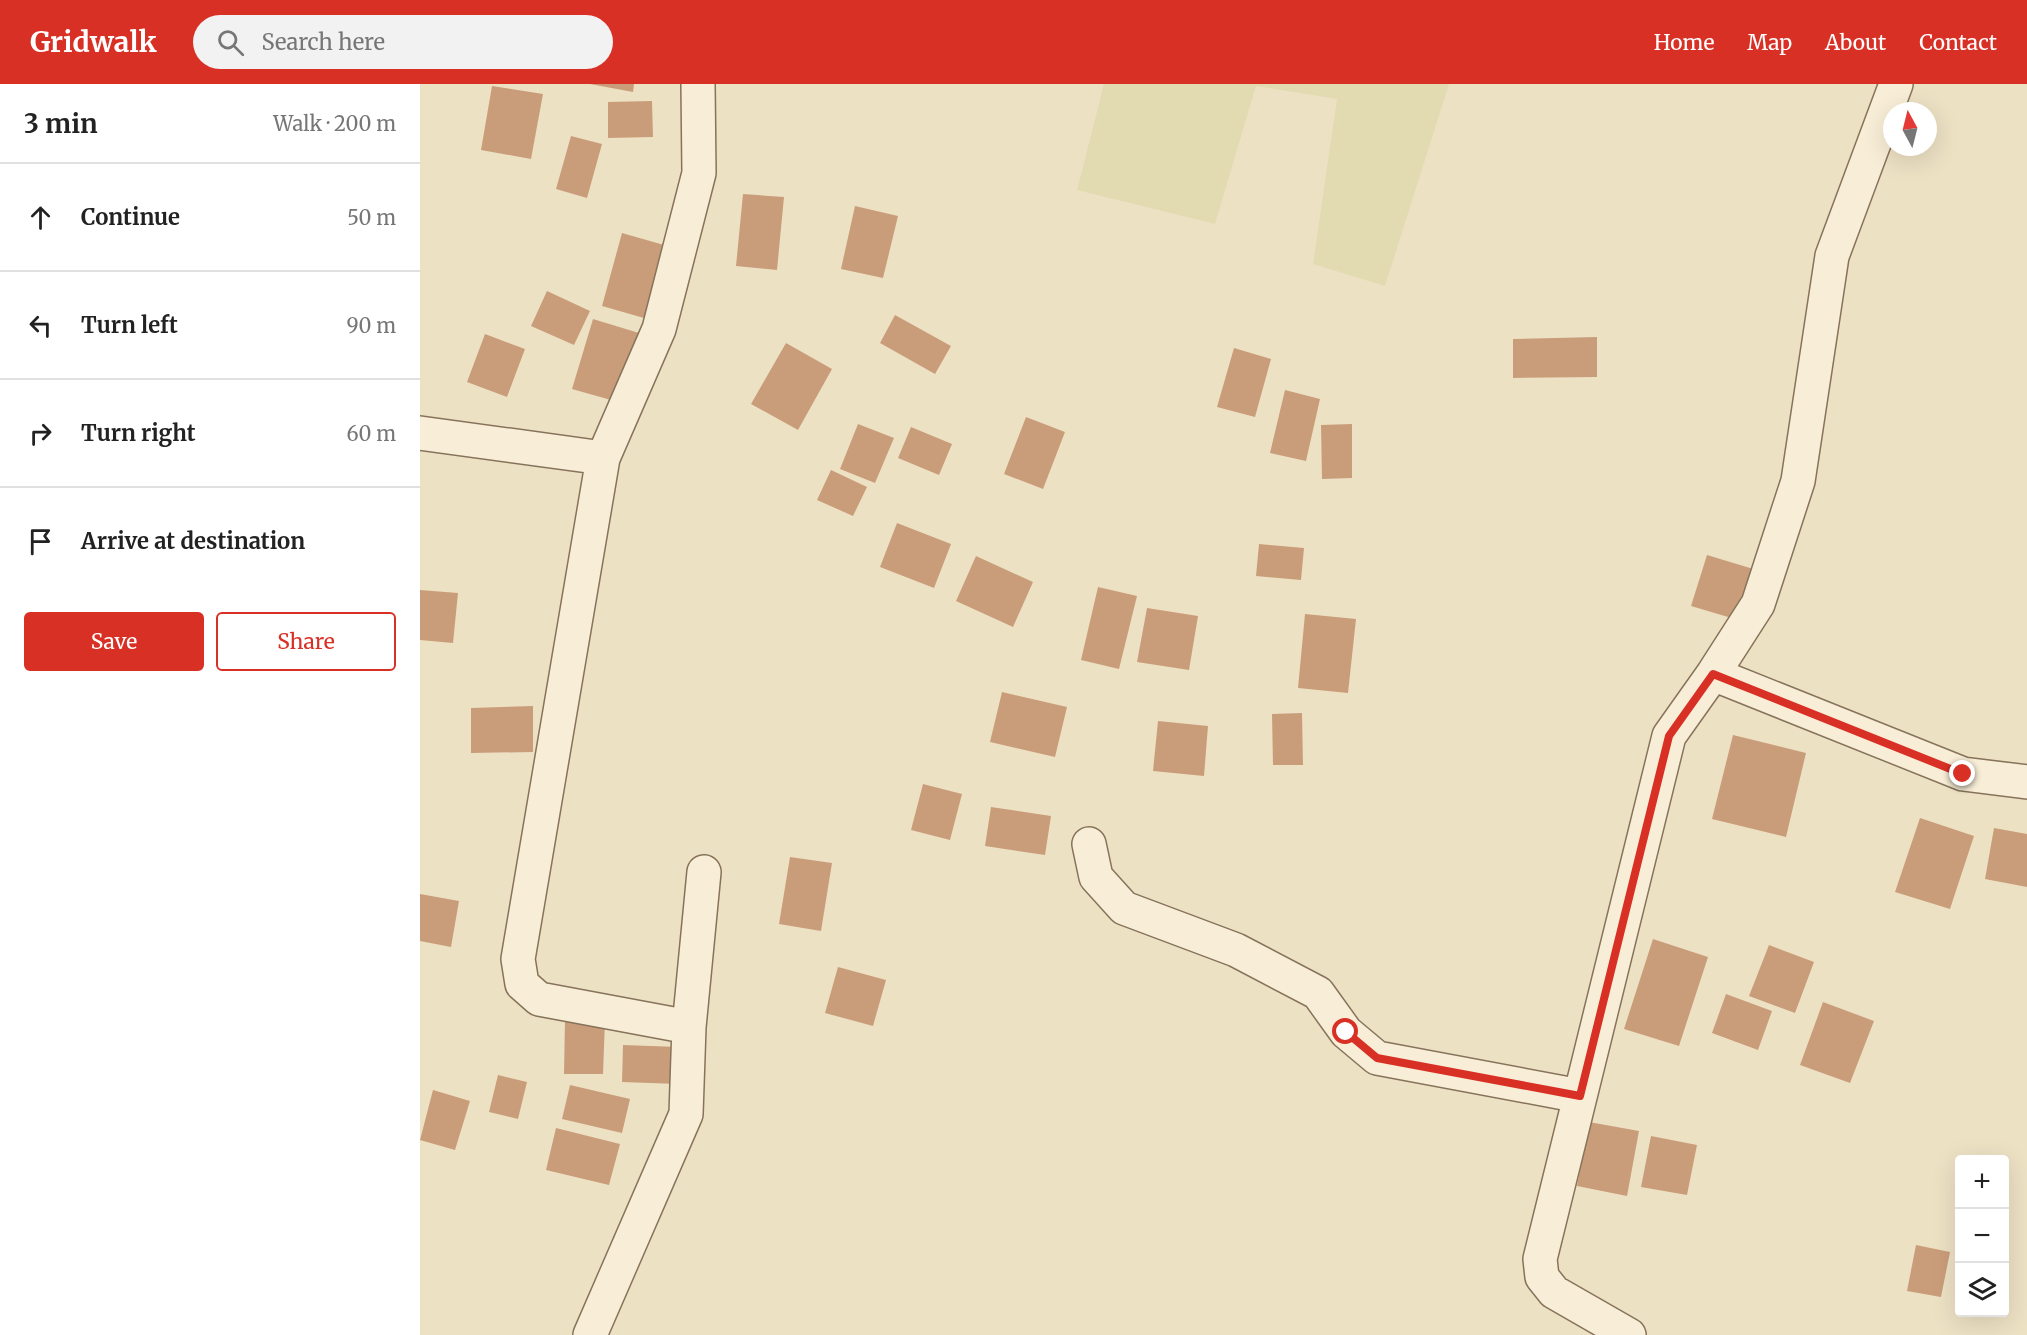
<!DOCTYPE html>
<meta charset="utf-8">
<style>
body{margin:0;font-family:Merriweather,serif;background:#f2f2f2;color:#222}
.controls{position:absolute;right:18px;bottom:18px;display:grid;overflow:hidden;border-radius:6px;box-shadow:0 6px 24px #0002}
.controls button{width:54px;height:54px;display:grid;place-items:center;padding:0;border:0;border-bottom:2px solid #e0e0e0;background:#fff;color:#222;font:30px sans-serif}
.compass{position:absolute;left:1463px;top:18px;width:54px;height:54px;border-radius:50%;background:#fff;box-shadow:0 6px 24px #0002;rotate:353deg}
.stop{position:absolute;width:18px;height:18px;margin:-14px;border:4px solid #d93025;border-radius:50%;background:#fff}
.stop.end{background:#d93025;border-color:#fff;box-shadow:0 2px 6px #0008}
.list{margin:0;padding:0;list-style:none}
h2{display:flex;justify-content:space-between;align-items:center;height:78px;margin:0;padding:0 24px;font-size:26px}
h2 small{font-size:20px;font-weight:400;color:#767676}
.list li{display:grid;grid-template-columns:39px 1fr auto;gap:18px;align-items:center;box-sizing:border-box;height:108px;padding:0 24px;border-top:2px solid #e0e0e0}
.list b{display:block;font-size:22px;white-space:nowrap}
.list em{font-size:20px;font-style:normal;color:#767676}
.actions{display:flex;gap:12px;padding:18px 24px}
.actions a{flex:1;padding:14px 0;border:2px solid #d93025;border-radius:6px;text-align:center;font-size:21px;color:#d93025}
.actions .main{background:#d93025;color:#fff}
.icon{flex:none;width:33px;height:33px;fill:none;stroke:currentColor;stroke-width:2;stroke-linecap:round;stroke-linejoin:round}
.map{position:relative;flex:none;width:1607px;height:1251px;overflow:hidden}
header{display:flex;align-items:center;gap:36px;box-sizing:border-box;height:84px;padding:0 30px;background:#d93025;color:#fff}
header strong{font-size:28px}
nav{display:flex;gap:33px;margin-inline-start:auto;font-size:21px}
.search{width:420px;height:54px;background:#f2f2f2;display:flex;align-items:center;gap:15px;box-sizing:border-box;padding:0 21px;border-radius:33px;color:#767676;font-size:22px}
main{display:flex}
aside{flex:1;background:#fff}
.map>svg:first-child{display:block}
.farmland{fill:#e2dbb1}
.building{fill:#ca9d7a}
.lines{fill:none;stroke-linecap:round;stroke-linejoin:round}
.street-casing{stroke:#87735b;stroke-width:36}
.street{stroke:#f8eed7;stroke-width:33}
.route{stroke:#d93025;stroke-width:8}
</style>
<header>
<strong>Gridwalk</strong>
<div class="search"><svg class="icon" aria-label="search" viewBox="0 0 24 24"><circle cx="10" cy="10" r="6"/><path d="M15 15l6 6"/></svg>Search here</div>
<nav><a>Home</a><a>Map</a><a>About</a><a>Contact</a></nav>
</header>
<main>
<aside>
<h2>3 min<small>Walk · 200 m</small></h2>
<ul class="list">
<li><svg class="icon" aria-label="ahead" viewBox="0 0 24 24"><path d="M12 20V5M6 11l6-6 6 6"/></svg><div><b>Continue</b></div><em>50 m</em></li>
<li><svg class="icon" aria-label="left" viewBox="0 0 24 24"><path d="M17 20v-9H6M10 6l-5 5 5 5"/></svg><div><b>Turn left</b></div><em>90 m</em></li>
<li><svg class="icon" aria-label="right" viewBox="0 0 24 24"><path d="M7 20v-9h11M14 6l5 5-5 5"/></svg><div><b>Turn right</b></div><em>60 m</em></li>
<li><svg class="icon" aria-label="arrive" viewBox="0 0 24 24"><path d="M6 21V4h12l-3 4 3 4H6"/></svg><div><b>Arrive at destination</b></div></li>
</ul>
<div class="actions"><a class="main">Save</a><a>Share</a></div>
</aside>
<div class="map">
<svg width="1607" height="1251" viewBox="0 0 1607 1251">
<rect width="100%" height="100%" fill="#ede1c4"/>
<path class="farmland" d="M 684,0 L 1029,0 L 965,202 L 893,180 L 917,15 L 836,2 L 795,140 L 657,106 Z"/>
<path class="building" d="M 170,0 L 214,0 L 213,8 Z
M 72,2 L 123,10 L 111,75 L 61,66 Z
M 232,17 L 233,53 L 188,54 L 188,18 Z
M 151,52 L 182,60 L 167,114 L 136,105 Z
M 323,110 L 364,113 L 357,186 L 316,182 Z
M 435,122 L 478,132 L 463,194 L 421,185 Z
M 202,149 L 244,161 L 224,234 L 182,222 Z
M 127,207 L 170,227 L 154,261 L 111,242 Z
M 475,231 L 531,262 L 515,290 L 460,259 Z
M 173,235 L 219,249 L 198,318 L 152,305 Z
M 65,250 L 105,265 L 87,313 L 47,298 Z
M 1177,253 L 1177,293 L 1093,294 L 1093,255 Z
M 366,259 L 412,285 L 378,346 L 331,320 Z
M 814,264 L 851,275 L 835,333 L 797,323 Z
M 865,306 L 900,315 L 886,377 L 850,369 Z
M 606,333 L 645,348 L 623,405 L 584,390 Z
M 438,340 L 474,354 L 455,399 L 420,385 Z
M 932,340 L 932,394 L 902,395 L 901,341 Z
M 491,343 L 532,360 L 519,391 L 478,374 Z
M 411,386 L 447,403 L 433,432 L 397,416 Z
M 477,439 L 531,460 L 514,504 L 460,483 Z
M 839,460 L 884,464 L 881,496 L 836,492 Z
M 1287,471 L 1340,487 L 1325,538 L 1271,522 Z
M 556,472 L 613,498 L 593,543 L 536,517 Z
M 678,503 L 717,512 L 699,585 L 661,576 Z
M 0,506 L 38,509 L 33,559 L 0,556 Z
M 727,524 L 778,532 L 769,586 L 717,578 Z
M 885,530 L 936,535 L 928,609 L 878,604 Z
M 582,608 L 647,623 L 635,673 L 570,658 Z
M 113,622 L 113,668 L 51,669 L 51,624 Z
M 882,629 L 883,681 L 853,681 L 852,630 Z
M 738,637 L 788,642 L 784,692 L 733,687 Z
M 1313,651 L 1386,669 L 1366,753 L 1292,735 Z
M 503,700 L 542,710 L 530,756 L 491,746 Z
M 571,723 L 631,732 L 625,771 L 565,762 Z
M 1500,734 L 1554,752 L 1530,825 L 1475,808 Z
M 1574,744 L 1607,750 L 1607,803 L 1565,795 Z
M 370,773 L 412,779 L 401,847 L 359,840 Z
M 0,810 L 39,817 L 31,863 L 0,857 Z
M 1233,855 L 1288,873 L 1259,962 L 1204,945 Z
M 1349,861 L 1394,878 L 1375,929 L 1329,912 Z
M 418,883 L 466,896 L 453,942 L 405,929 Z
M 1306,910 L 1352,927 L 1338,966 L 1292,949 Z
M 1403,918 L 1454,937 L 1430,999 L 1380,981 Z
M 145,935 L 185,936 L 183,990 L 144,990 Z
M 203,961 L 259,963 L 258,1000 L 202,998 Z
M 78,991 L 107,998 L 98,1035 L 69,1028 Z
M 150,1001 L 210,1015 L 202,1049 L 142,1035 Z
M 13,1006 L 50,1017 L 35,1066 L 0,1056 Z
M 1169,1038 L 1219,1047 L 1207,1112 L 1157,1102 Z
M 136,1044 L 200,1060 L 189,1101 L 126,1086 Z
M 1231,1052 L 1277,1061 L 1267,1111 L 1221,1103 Z
M 1496,1161 L 1530,1168 L 1521,1213 L 1487,1207 Z"/>
<g class="lines">
<defs>
<path id="street" d="M 0,349 L 183,374
M 1293,590 L 1543,690 L 1607,698
M 669,760 L 676,793 L 704,824 L 816,866 L 898,909 L 926,948 L 957,974 L 1160,1012
M 269,943 L 119,915 L 102,900 L 98,875 L 183,374 L 239,245 L 279,89 L 278,0
M 170,1251 L 266,1030 L 269,943 L 284,788
M 1209,1251 L 1134,1208 L 1122,1193 L 1120,1175 L 1249,652 L 1293,590 L 1338,520 L 1378,397 L 1412,172 L 1476,0"/>
</defs>
<use href="#street" class="street-casing"/>
<use href="#street" class="street"/>
</g>
<g class="lines">
<path class="route" d="M 926,948 L 957,974 L 1160,1012 L 1249,652 L 1293,590 L 1543,690"/>
</g>
</svg>
<div class="controls">
<button>+</button>
<button>−</button>
<button><svg class="icon" aria-label="layers" viewBox="0 0 24 24"><path d="M12 4l9 5-9 5-9-5zM3 14l9 5 9-5"/></svg></button>
</div>
<svg class="compass" viewBox="-18 -18 36 36"><path d="M0-13l5 13h-10z" fill="#e53935"/><path d="M0 13l5-13h-10z" fill="#767676"/></svg>
<div class="stop" style="left:926px;top:948px"></div>
<div class="stop end" style="left:1543px;top:690px"></div>
</div>
</main>
